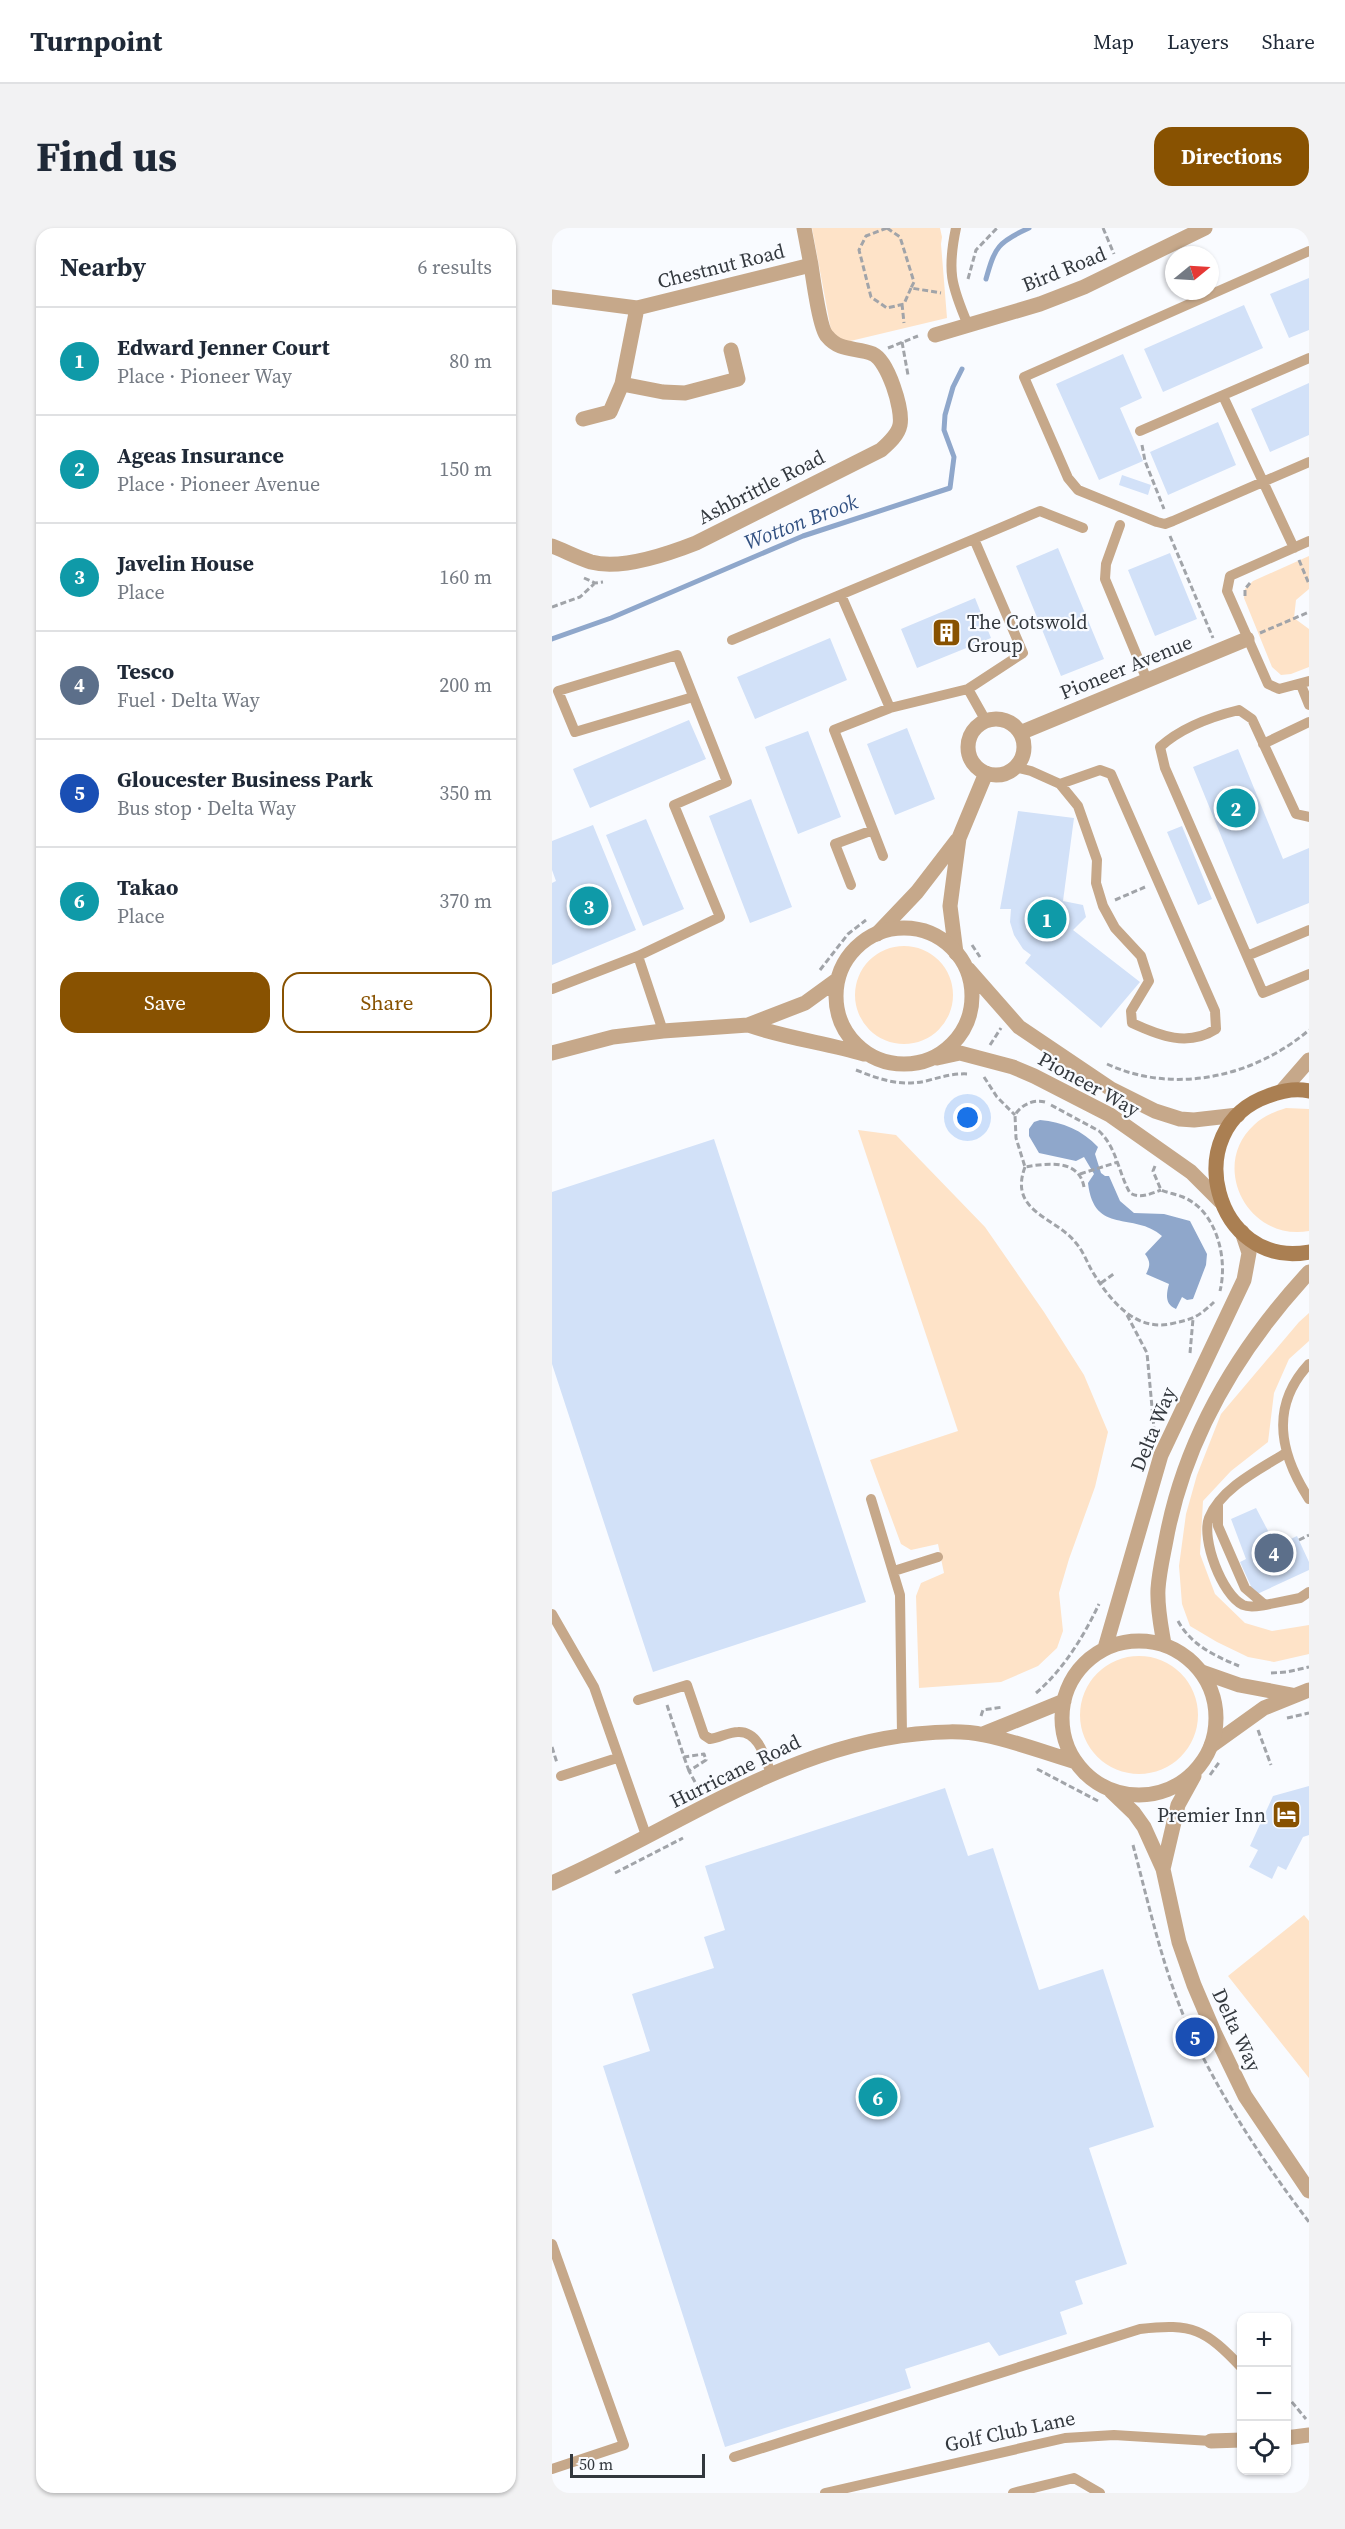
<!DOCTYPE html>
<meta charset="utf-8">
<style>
body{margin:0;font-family:"Source Serif 4",serif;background:#f2f2f3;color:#1f2937}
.controls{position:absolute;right:18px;bottom:18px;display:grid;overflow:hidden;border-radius:12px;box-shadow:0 2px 4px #0004}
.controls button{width:54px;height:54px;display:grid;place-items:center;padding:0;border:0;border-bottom:2px solid #e0e1e3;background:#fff;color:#1f2937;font:30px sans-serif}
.compass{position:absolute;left:613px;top:18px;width:54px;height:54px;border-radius:50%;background:#fff;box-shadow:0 2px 4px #0004;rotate:72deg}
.scale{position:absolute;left:18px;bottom:15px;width:135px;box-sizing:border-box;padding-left:6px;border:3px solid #33383e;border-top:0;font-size:16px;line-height:21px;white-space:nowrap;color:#33383e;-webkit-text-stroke:4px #f9fbff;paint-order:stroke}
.you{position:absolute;left:416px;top:890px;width:21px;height:21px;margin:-15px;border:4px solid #fff;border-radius:50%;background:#1a73e8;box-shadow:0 0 0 9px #1a73e833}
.badge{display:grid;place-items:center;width:39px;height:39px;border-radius:50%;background:#885201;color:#fff;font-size:20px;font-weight:700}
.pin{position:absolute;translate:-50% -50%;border:3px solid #fff;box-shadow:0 2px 6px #0006}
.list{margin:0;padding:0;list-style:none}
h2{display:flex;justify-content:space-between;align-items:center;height:78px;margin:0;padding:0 24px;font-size:26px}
h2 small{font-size:20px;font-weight:400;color:#747a83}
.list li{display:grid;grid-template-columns:39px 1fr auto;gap:18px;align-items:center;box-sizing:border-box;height:108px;padding:0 24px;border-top:2px solid #e0e1e3}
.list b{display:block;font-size:22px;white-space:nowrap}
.list p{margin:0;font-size:20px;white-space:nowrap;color:#747a83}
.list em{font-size:20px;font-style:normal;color:#747a83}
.actions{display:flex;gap:12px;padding:18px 24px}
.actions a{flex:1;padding:14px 0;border:2px solid #885201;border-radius:18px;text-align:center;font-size:21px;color:#885201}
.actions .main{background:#885201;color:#fff}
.icon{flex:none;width:33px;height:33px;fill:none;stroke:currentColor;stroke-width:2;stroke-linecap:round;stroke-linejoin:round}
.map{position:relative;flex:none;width:757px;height:2265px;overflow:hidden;border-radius:18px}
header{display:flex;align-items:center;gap:36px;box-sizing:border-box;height:84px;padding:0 30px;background:#fff;border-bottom:2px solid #e0e1e3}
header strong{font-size:28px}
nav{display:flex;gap:33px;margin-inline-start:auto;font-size:21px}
.intro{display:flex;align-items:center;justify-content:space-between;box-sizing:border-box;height:144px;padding:0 36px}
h1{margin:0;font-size:42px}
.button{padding:15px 27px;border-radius:18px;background:#885201;color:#fff;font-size:21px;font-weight:700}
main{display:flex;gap:36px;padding:0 36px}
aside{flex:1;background:#fff;border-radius:18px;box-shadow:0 2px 4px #0004}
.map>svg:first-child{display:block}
.green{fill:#fee3c8}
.water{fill:#8fa7cb}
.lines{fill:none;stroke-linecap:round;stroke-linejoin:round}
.stream{stroke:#8fa7cb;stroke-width:5}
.building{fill:#d2e1f8}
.path{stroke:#a1a4a9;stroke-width:3;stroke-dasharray:6 3;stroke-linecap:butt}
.service{stroke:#c6a88a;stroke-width:10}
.minor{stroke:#c6a88a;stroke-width:15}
.tertiary{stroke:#c6a88a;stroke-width:15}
.secondary{stroke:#aa7f52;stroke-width:15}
.labels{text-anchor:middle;stroke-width:4.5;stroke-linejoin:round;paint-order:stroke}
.street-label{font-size:20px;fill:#33383e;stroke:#f9fbff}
.poi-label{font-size:20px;fill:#33383e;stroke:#f9fbff;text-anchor:start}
.water-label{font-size:21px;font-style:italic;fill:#315081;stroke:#f9fbff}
</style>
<header>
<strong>Turnpoint</strong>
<nav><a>Map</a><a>Layers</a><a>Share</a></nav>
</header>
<div class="intro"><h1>Find us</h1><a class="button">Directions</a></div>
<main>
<aside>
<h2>Nearby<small>6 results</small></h2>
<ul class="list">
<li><span class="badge" style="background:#0f9aa8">1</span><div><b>Edward Jenner Court</b><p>Place · Pioneer Way</p></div><em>80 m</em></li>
<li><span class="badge" style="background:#0f9aa8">2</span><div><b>Ageas Insurance</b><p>Place · Pioneer Avenue</p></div><em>150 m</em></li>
<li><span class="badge" style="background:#0f9aa8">3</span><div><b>Javelin House</b><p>Place</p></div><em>160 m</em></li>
<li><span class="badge" style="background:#5c6f8a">4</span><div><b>Tesco</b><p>Fuel · Delta Way</p></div><em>200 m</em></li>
<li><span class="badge" style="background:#1a4fb4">5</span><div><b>Gloucester Business Park</b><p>Bus stop · Delta Way</p></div><em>350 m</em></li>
<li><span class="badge" style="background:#0f9aa8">6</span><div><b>Takao</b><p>Place</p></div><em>370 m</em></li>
</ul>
<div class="actions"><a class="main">Save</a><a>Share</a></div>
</aside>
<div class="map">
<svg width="757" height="2265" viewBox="0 0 757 2265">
<rect width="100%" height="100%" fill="#f9fbff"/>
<path class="green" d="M 260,0 L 388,0 L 390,9 L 389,16 L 395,90 L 290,115 L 279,102 Z
M 757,328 L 757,361 L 744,372 L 742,390 L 757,401 L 757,439 L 739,446 L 729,447 L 720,439 L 692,370 L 693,361 L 701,353 Z
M303 767a49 49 0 1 1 98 0a49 49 0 1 1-98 0Z
M 734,880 L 757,881 L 757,1003 C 696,1014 657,938 702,897 C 711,888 722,884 734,880 Z
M 306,902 L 344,907 L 433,999 L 492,1084 L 532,1147 L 556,1204 L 543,1259 L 517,1331 L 507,1365 L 511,1403 L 505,1420 L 486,1438 L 449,1454 L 367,1460 L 364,1368 L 369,1355 L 392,1345 L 386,1316 L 359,1322 L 349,1316 L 318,1232 L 406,1203 Z
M 757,1085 L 757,1113 L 737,1131 L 722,1165 L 716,1214 L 679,1243 L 651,1273 L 648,1326 L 663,1366 L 693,1395 L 720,1403 L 757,1397 L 757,1426 L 722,1434 L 696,1429 L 665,1414 L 638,1398 L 630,1376 L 627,1338 L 634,1286 L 645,1247 L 669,1186 L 747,1094 Z
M528 1487a59 59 0 1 1 118 0a59 59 0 1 1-118 0Z
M 752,1687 L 757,1693 L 757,1850 L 676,1748 Z"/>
<path class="water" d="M 488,892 C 511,894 530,902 546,919 L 543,926 L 549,945 L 553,948 L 557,948 L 568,973 L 582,985 L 612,986 L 638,993 L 655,1026 L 654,1037 L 641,1071 L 635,1072 L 630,1069 L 624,1081 C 613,1076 614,1067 617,1056 L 594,1046 C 598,1038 599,1034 593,1026 L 610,1008 C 582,983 542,1008 536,955 L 542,946 L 532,929 L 524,933 L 487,925 L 477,908 L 477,901 L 482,894 Z"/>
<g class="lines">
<path class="stream" d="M 434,51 C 443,19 446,14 477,0
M 0,411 L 59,390 L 251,308 L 398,260 L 402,229 L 392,202 L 393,187 L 401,159 L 410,141"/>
</g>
<path class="building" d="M 757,50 L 757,102 L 737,110 L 718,66 Z
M 692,77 L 711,120 L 611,164 L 592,121 Z
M 571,126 L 590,170 L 568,180 L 591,233 L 547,252 L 504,156 Z
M 757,155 L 757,207 L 718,224 L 699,181 Z
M 666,194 L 684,237 L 616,267 L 598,224 Z
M 570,247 L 599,257 L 596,267 L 567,257 Z
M 506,320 L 552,431 L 509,448 L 464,338 Z
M 618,325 L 645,391 L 603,408 L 576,342 Z
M 423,370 L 439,410 L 365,440 L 349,401 Z
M 278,410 L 295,452 L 203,491 L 185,449 Z
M 137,492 L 154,531 L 38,580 L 21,541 Z
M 355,500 L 383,571 L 343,587 L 315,516 Z
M 256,503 L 289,589 L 246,606 L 213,519 Z
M 686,521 L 731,631 L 757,620 L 757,675 L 705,696 L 641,539 Z
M 199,571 L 240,679 L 198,695 L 157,588 Z
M 466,583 L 522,590 L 511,673 L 531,677 L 534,689 L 521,702 L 588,754 L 549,800 L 473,735 L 479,727 L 471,721 L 462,707 L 458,694 L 459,681 L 448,681 Z
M 94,591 L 132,681 L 91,698 L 54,607 Z
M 41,597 L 84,702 L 0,737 L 0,655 L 4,653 L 0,642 L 0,613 Z
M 630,598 L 660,671 L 646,677 L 615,604 Z
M 162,911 L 314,1374 L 101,1444 L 0,1136 L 0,964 Z
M 704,1280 L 724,1318 L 745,1308 L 757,1334 L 757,1342 L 703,1367 L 688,1334 L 694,1331 L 679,1291 Z
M 757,1558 L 757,1607 L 751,1609 L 734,1642 L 726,1638 L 720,1651 L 697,1639 L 706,1622 L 698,1618 L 721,1568 Z
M 393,1560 L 416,1628 L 441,1620 L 487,1762 L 551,1741 L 602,1899 L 537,1920 L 575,2036 L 523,2053 L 531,2076 L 508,2084 L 515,2106 L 447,2128 L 437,2114 L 353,2141 L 359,2160 L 173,2219 L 51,1838 L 98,1823 L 80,1766 L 162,1740 L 152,1709 L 173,1702 L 153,1638 Z"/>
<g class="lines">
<path class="path" d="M 335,0 L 314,8 L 307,22 L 319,69 L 335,80 L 352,76 L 359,60
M 335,0 L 348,9 L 362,54 L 359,60 L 389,65
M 551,0 L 562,26
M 416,51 L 424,22 L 445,0
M 350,76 L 352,95
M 350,114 L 356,147
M 336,120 L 366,108
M 590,217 L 593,233 L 612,281
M 618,308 L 661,410
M 747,332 L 757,356
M 32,350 L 43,355 L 51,354
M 693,368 L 693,361 L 698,355
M 0,379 L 28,369 L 42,356
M 708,405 L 757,384
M 563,672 L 593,659
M 420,717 L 428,729
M 268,742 L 296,706 L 314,692
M 438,817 L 449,800
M 555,836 C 622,867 702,849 757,802
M 304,842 C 327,851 348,859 374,853 C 389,849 401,845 417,846
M 432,849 L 445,869 L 463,887
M 493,874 C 481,871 469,877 463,887 L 464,910 L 473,939 C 496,935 527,931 532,959
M 499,877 L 547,903 C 565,920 566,944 578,965 C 588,971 598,966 609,962
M 603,938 L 601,943 L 609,962 C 616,965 624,966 631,969 C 665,983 676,1031 668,1063
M 473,939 C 456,984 504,989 524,1015 C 531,1023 535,1034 540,1043 C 557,1071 582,1103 618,1096 C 641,1091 645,1090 662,1074
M 528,946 L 566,934
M 549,1055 L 563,1045
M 575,1087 L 595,1125 L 602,1201
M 638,1125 L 641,1091
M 747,1312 L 757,1307
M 626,1393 C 639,1417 663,1428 687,1438
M 719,1445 L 735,1444 L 757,1439
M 484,1465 C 511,1442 532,1408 547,1376
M 115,1477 L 132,1529 L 152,1526 L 154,1532 L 137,1543 L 148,1563
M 429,1488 L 431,1482 L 451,1479
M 735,1490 L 757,1485
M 706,1502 L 719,1537
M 0,1519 L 5,1535
M 132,1529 L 137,1543
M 485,1541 L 546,1573
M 658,1547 L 668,1533
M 581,1617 C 597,1677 610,1738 635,1796 C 667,1867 710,1932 757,1994
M 63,1645 L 131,1610
M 734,2167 L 754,2191"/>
<path class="service" d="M 404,0 C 395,43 399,57 416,97
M 757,23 L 472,149 L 516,250 L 526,262 L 605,294 L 613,296 L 621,293 L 757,234
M 671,168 L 742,320
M 588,203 L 757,130
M 568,297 L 554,336 L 553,351 L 595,452
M 422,311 L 488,283 L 531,300
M 757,313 L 678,348 L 675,363 L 716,456 L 727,461 L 757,453
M 180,412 L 422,311 L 471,425 L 416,461 L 338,480 L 289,367
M 749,457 L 757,477
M 416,461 L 434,493
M 711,516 L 757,494
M 463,539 L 479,543 L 508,556 L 526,578 L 545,632 L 544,655 L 551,678 L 563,700 L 589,728 L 597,753 L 579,783 L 580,795 C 608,808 636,819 664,801 L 663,783 L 559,546 L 548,542 L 508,556
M 757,589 L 744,586 L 700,491 L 687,482 C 658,489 630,499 608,519 L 613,540 L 695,728 L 757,702
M 321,602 L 331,628
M 299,657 L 283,616 L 321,602 L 282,502 L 338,480
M 86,728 L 111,803
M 695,728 L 711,765 L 757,746
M 0,761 L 86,728 L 168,689 L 122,577 L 175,554 L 125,427 L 6,463 L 23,504 L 141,469
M 757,1136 C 717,1179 728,1226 757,1271
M 319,1271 L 348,1367 L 350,1507
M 666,1276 L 666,1298 L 693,1360 L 713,1377 L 748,1370 L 757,1364
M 342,1343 L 386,1329
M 713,1377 C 706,1378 698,1380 691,1377 C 670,1367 649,1311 657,1290 C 669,1260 708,1241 734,1225
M 0,1386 L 42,1459 L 95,1610
M 86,1472 L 135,1457 L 152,1507 L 158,1511 C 167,1510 177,1504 186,1504 C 207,1503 213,1530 219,1546
M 9,1548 L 65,1530
M 0,2016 L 72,2217 L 0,2241
M 182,2229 L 588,2101 C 641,2095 653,2101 690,2140
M 273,2265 L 513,2210 L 562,2207 L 659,2213
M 461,2265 L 522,2250 L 548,2265"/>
<path class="minor" d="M 252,0 L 259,37
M 0,69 L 85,80 L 259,37 C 261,50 268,101 275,108 C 288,124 304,119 321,126 C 336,133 351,181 348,197 C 346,207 337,215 329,222 L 144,315 C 116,326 68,342 39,334 C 26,330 13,323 0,318
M 383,107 L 488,76 L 532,59 L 653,0
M 70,156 L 111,164 L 133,165 L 186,151 L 179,122
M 31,191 L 58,184 L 70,156 L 85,80
M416 519a28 28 0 1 1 56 0a28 28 0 1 1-56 0Z
M 468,505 L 695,411
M 325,706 L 365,664 L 405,612
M 404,725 L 398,678 L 407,610 L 434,545
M 650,1444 L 687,1457 L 740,1467
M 659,1518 L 712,1480 L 757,1462
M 734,2210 L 757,2207
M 659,2213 L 690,2212"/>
<path class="tertiary" d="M284 768a68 68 0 1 1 136 0a68 68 0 1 1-136 0Z
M 416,741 L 467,799 L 559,861 L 603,883 L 628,891 L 642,892 L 686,887
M 196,797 C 234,810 274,815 312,826
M 0,825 L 61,809 L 111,803 L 196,797 L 253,775 L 286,751
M 385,830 L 408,825 L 461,839 L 482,848 L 558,887 L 639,944 L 668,973
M 730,863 L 757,832
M510 1490a77 77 0 1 1 154 0a77 77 0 1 1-154 0Z
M 612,1416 C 609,1398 605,1380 606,1361 C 607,1345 611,1328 614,1312 C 633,1209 687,1120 757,1044
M 553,1420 L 609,1227 L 692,1052 L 697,1025 L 690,1004
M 431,1506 L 512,1473
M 559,1563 L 582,1585 L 592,1599 L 611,1641 L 627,1714 L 642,1757 L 662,1804 L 693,1868 L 757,1963
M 611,1641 L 626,1577 L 642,1548
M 0,1655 C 120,1603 232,1519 364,1506 C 386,1504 410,1502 432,1507 C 463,1513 493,1525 524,1534"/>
<path class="secondary" d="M 757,863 C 744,860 729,863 716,868 C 625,900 663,1042 757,1024"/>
</g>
<defs>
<symbol id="building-square" viewBox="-11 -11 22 22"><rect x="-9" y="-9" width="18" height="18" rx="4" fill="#885201" stroke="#f9fbff"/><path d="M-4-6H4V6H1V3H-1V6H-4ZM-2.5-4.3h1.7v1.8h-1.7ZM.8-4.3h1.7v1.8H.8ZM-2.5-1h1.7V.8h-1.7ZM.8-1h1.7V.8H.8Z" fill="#fff"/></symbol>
<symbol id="hotel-square" viewBox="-11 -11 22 22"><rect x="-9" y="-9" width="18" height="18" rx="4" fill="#885201" stroke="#f9fbff"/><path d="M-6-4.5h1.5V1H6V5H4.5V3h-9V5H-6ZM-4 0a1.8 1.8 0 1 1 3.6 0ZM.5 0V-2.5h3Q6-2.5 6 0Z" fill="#fff"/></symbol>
</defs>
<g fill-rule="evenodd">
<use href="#building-square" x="378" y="388" width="33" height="33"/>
<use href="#hotel-square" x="718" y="1570" width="33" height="33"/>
</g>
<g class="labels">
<g class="street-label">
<text transform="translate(169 38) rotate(-14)" y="7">Chestnut Road</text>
<text transform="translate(512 41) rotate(-22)" y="7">Bird Road</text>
<text transform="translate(209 259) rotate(-27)" y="7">Ashbrittle Road</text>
<text transform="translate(574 439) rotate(-22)" y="7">Pioneer Avenue</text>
<text transform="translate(537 856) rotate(29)" y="7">Pioneer Way</text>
<text transform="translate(601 1201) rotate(-68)" y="7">Delta Way</text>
<text transform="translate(183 1543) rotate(-26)" y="7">Hurricane Road</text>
<text transform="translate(685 1802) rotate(65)" y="7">Delta Way</text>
<text transform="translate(458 2203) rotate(-12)" y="7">Golf Club Lane</text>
</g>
<g class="poi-label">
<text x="415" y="401">The Cotswold<tspan x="415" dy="23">Group</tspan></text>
<text x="714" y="1594" text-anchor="end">Premier Inn</text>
</g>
<g class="water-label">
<text transform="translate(249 294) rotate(-21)" y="7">Wotton Brook</text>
</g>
</g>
</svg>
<div class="controls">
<button>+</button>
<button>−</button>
<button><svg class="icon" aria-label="locate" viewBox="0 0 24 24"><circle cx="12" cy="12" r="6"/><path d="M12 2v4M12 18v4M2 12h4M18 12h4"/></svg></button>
</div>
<svg class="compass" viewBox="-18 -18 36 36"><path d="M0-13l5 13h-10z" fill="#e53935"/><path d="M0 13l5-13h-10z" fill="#747a83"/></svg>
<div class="scale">50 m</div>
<div class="you"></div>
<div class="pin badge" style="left:495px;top:691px;background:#0f9aa8">1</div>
<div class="pin badge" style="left:684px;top:580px;background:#0f9aa8">2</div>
<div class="pin badge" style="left:37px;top:678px;background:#0f9aa8">3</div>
<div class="pin badge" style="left:722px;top:1325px;background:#5c6f8a">4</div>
<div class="pin badge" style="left:643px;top:1809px;background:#1a4fb4">5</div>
<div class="pin badge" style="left:326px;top:1869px;background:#0f9aa8">6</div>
</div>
</main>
